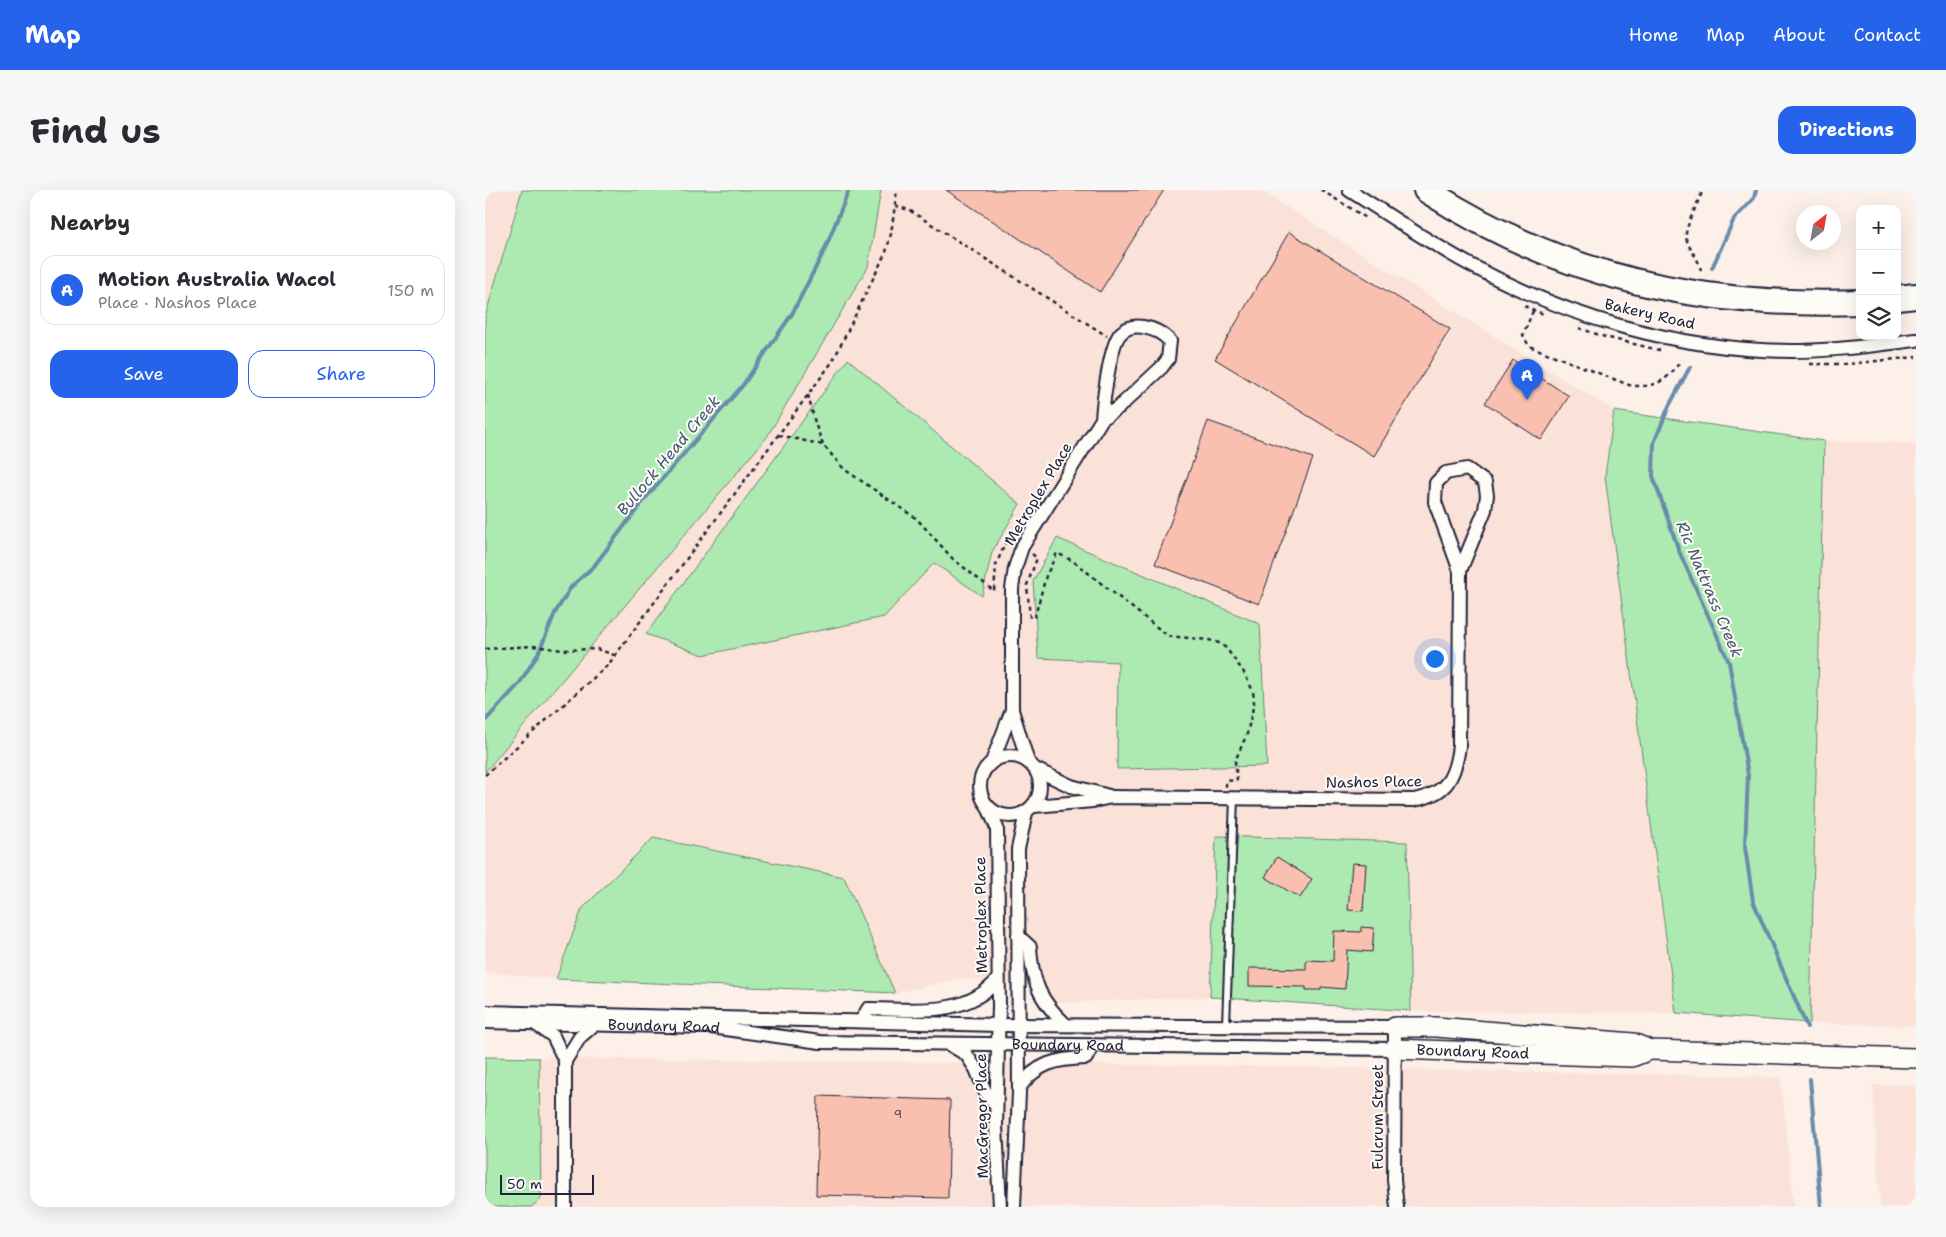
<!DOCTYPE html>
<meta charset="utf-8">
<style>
body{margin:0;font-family:"Shantell Sans",sans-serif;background:#f7f7f7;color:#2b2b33}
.controls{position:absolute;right:15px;top:15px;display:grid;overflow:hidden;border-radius:10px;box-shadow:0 5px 20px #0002}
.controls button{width:45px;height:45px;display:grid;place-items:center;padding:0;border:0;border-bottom:1px solid #e1e1e2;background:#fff;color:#2b2b33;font:25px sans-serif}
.compass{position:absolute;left:1311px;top:15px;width:45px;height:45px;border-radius:50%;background:#fff;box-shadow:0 5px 20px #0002;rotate:31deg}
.scale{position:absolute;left:15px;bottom:12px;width:94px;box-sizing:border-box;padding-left:5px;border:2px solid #22223b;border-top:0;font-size:14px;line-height:18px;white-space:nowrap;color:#22223b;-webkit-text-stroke:4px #fdfcf7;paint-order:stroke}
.you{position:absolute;left:949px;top:468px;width:18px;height:18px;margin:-12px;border:4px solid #fff;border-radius:50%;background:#1a73e8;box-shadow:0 0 0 8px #1a73e833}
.badge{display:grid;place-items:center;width:32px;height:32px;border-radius:50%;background:#2563eb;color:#fff;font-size:16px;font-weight:700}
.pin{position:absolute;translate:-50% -41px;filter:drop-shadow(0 1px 2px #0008)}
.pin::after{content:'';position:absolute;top:26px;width:18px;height:15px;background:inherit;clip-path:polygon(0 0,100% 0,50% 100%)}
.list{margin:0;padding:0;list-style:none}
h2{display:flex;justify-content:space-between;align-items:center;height:65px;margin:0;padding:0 20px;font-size:21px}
h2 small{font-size:16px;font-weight:400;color:#7c7c81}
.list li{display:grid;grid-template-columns:32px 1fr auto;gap:15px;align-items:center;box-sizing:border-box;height:70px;margin:0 10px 10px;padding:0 10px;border:1px solid #e1e1e2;border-radius:15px}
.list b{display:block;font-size:19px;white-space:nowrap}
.list p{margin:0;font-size:16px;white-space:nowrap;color:#7c7c81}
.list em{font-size:16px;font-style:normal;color:#7c7c81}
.actions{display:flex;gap:10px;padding:15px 20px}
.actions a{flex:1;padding:11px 0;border:1px solid #2563eb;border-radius:15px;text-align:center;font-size:18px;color:#2563eb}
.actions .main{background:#2563eb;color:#fff}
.icon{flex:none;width:28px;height:28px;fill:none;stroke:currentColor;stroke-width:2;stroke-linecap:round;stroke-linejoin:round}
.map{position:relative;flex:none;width:1431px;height:1017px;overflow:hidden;border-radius:15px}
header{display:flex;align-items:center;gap:30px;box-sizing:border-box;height:70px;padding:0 25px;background:#2563eb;color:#fff}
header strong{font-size:24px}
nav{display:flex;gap:28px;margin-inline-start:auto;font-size:18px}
.intro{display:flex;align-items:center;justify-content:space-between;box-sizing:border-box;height:120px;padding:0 30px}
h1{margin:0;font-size:35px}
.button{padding:12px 22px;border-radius:15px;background:#2563eb;color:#fff;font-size:18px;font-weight:700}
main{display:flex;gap:30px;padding:0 30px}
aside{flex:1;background:#fff;border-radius:15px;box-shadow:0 5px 20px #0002}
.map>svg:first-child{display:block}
.built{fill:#fbe2d8}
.green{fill:#adeab1;stroke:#688676}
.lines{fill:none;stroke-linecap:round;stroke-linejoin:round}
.stream{stroke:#698cac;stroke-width:4}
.building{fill:#f9c0af;stroke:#22223b}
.lane-casing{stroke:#22223b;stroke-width:10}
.street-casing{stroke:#22223b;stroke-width:16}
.secondary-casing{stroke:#22223b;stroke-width:22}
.highway-casing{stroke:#22223b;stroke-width:28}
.path{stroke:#22223b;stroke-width:2.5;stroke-dasharray:4 4;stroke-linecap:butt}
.lane{stroke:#fdfcf7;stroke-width:6}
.street{stroke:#fdfcf7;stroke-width:12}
.secondary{stroke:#fdfcf7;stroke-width:19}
.highway{stroke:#fdfcf7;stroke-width:24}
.labels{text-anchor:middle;stroke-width:4;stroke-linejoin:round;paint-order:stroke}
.number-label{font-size:12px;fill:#584a58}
.street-label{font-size:15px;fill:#22223b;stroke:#fdfcf7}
.water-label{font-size:16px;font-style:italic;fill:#455774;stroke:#fdfcf7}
</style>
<header>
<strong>Map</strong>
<nav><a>Home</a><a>Map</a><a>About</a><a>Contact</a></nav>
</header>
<div class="intro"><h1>Find us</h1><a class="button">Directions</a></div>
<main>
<aside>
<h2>Nearby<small></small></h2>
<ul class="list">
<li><span class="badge">A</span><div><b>Motion Australia Wacol</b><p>Place · Nashos Place</p></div><em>150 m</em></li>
</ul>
<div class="actions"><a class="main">Save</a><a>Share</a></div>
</aside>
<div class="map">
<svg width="1431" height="1017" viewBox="0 0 1431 1017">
<rect width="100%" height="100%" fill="#fcf0e9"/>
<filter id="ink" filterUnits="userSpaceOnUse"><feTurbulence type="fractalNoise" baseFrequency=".02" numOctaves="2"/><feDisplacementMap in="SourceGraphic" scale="10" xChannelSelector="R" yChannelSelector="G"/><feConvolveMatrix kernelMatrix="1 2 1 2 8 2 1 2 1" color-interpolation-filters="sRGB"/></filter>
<g filter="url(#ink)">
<path class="built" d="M 0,0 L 37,0 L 0,127 Z
M 396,0 L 774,0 L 1129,221 L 1120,286 L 1191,823 L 926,821 L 922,652 L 731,646 L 725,807 L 567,813 L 558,798 L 477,788 L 410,803 L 71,789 L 0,782 L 0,582 L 282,247 L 383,77 Z
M 1339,251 L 1431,253 L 1431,836 L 1325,833 Z
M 54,868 L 765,876 L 1296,887 L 1309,1017 L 47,1017 L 56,1008 Z
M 1388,895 L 1431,895 L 1431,1017 L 1395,1017 Z"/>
<path class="green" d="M 37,0 L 396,0 L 383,77 L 282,247 L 0,582 L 0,127 Z
M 363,169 L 535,314 L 507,362 L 497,406 L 449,373 L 399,427 L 218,465 L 161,444 Z
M 1129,221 L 1339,251 L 1325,833 L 1191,823 L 1120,286 Z
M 572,348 L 775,434 L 782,576 L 632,579 L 633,472 L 553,468 L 548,391 Z
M 731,646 L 922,652 L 926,821 L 725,807 Z
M 168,648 L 359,687 L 410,803 L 71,789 L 97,719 Z
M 0,867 L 54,868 L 56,1008 L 47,1017 L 0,1017 Z"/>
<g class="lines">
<path class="stream" d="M 1227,78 L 1249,29 L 1269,8 L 1271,0
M 1205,177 L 1184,216 L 1169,253 L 1168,286 L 1194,361 L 1244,472 L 1263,585 L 1260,657 L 1268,711 L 1322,837
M 0,531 L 34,494 L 53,464 L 70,423 L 86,397 L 109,376 L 159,310 L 258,195 L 307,124 L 340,59 L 364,0
M 1325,889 L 1336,1017"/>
</g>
<path class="building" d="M 461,0 L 679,0 L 615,102 Z
M 804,42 L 965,139 L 889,266 L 730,169 Z
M 1028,170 L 1084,206 L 1056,250 L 1000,213 Z
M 723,231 L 828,268 L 774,414 L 670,374 Z
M 792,667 L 827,689 L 815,708 L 780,687 Z
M 867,673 L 881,674 L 878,721 L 863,720 Z
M 876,737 L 889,738 L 887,762 L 862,760 L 860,799 L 836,797 L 836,800 L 821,800 L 821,797 L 764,796 L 764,778 L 821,779 L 821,770 L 848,771 L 849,741 L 876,742 Z
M 333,906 L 465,910 L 463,1008 L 331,1005 Z"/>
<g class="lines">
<defs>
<path id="lane" d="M 741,835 L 749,608"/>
<g id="street">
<path d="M 864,0 C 902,24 940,50 980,72 C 1080,127 1192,160 1306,161 C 1348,161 1390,155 1431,150"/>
<circle cx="525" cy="596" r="30"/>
<path d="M 507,572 L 527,520"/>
<path d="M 543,572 L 527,520 L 527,399 L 530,378 L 537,357 L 617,229 L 634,217 L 677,177 L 683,169 L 685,151 C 677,143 670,139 658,137 C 651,136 642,137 636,143 C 625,153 618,213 617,229"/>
<path d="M 550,579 L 586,596 L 624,606"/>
<path d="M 549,616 L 608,611 L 627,607 L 929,610 C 962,604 970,587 974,556 L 975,381 L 1000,320 L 1002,305 L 1000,292 L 982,279 L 961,283 L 951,293 L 950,312 L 975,381"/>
<path d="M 503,617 L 512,638 L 514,816 L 511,936 L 515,1017"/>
<path d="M 533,746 L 545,757 C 547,792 555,811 581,835"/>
<path d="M 0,822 L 513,835 L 910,837 L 909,990 L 912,1017"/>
<path d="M 376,831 L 383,819 C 429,819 481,828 513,789"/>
<path id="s1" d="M 0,832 L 226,837 L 335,852 L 909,859"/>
<path d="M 49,833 L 68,846 L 80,871 L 80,1017"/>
<path d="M 464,854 L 481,864 L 491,879 L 500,901 L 511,916"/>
<path d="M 80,871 L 95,847 L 110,834"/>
<path d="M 534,898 C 552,873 571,869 601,868 L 608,855"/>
<path d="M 529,1017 L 534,903 L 533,659 L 541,623"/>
</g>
<g id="secondary">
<path d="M 910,837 L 951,837 L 1148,853 L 1165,860 L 1431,868"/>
<path id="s2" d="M 909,859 L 1147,867 L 1165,860"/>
</g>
<path id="highway" d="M 941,0 C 1076,87 1216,118 1375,112
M 1412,108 L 1431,106"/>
</defs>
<use href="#lane" class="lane-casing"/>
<use href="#street" class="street-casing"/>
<use href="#secondary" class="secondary-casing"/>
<use href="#highway" class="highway-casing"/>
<path class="path" d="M 836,0 L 883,29
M 410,16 L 424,20 L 622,146
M 1216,81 C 1214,68 1204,60 1201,48 C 1199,38 1214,11 1218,0
M 1039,116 L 1061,125
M 1048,121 L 1038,145 L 1044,156 L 1144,195 C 1166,199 1182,192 1194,173
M 1094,138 L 1120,147 L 1178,161
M 1325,174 L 1363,174 L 1431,167
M 323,205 L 330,233 L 338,255
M 294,245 L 338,255 L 359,279 L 432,329 L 468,369 L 509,401 L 511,375 L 522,349 L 527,352
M 547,364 L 552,368 L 542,395 L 545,428 L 550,426 L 561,386 L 572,363 L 588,371 L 683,446 L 724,450 L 734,453 L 741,458 L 758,481 L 768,501 L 769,513 L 762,544 L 750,571 L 752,590 L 741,591 L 741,597
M 0,459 L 48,456 L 78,460 L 112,459 L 129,465
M 0,585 L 123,475 L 348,171 L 401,62 L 406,44 L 412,0"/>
<use href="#lane" class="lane"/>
<use href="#street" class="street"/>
<use href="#secondary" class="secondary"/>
<use href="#highway" class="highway"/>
</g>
</g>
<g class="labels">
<g class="number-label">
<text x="413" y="928">9</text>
</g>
<g class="street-label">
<text transform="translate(1165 124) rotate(13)" y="5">Bakery Road</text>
<text transform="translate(553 304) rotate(-59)" y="5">Metroplex Place</text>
<text transform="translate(889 592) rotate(-1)" y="5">Nashos Place</text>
<text transform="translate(496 725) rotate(-91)" y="5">Metroplex Place</text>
<text dy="5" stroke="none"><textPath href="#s1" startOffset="179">Boundary Road</textPath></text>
<text dy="5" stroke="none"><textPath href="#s1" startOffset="584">Boundary Road</textPath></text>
<text dy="5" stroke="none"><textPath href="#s2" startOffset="79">Boundary Road</textPath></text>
<text transform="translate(497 926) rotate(-91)" y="5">MacGregor Place</text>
<text transform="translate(893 927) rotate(-90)" y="5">Fulcrum Street</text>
</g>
<g class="water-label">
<text transform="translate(183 265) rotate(-50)" y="6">Bullock Head Creek</text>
<text transform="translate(1225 399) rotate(67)" y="6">Ric Nattrass Creek</text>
</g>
</g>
</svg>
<div class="controls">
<button>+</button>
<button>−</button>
<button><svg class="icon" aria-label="layers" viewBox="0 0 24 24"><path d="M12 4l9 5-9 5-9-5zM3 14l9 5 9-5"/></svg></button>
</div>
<svg class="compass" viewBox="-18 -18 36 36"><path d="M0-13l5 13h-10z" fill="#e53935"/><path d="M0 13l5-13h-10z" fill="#7c7c81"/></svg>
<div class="scale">50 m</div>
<div class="you"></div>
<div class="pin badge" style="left:1042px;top:210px">A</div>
</div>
</main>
